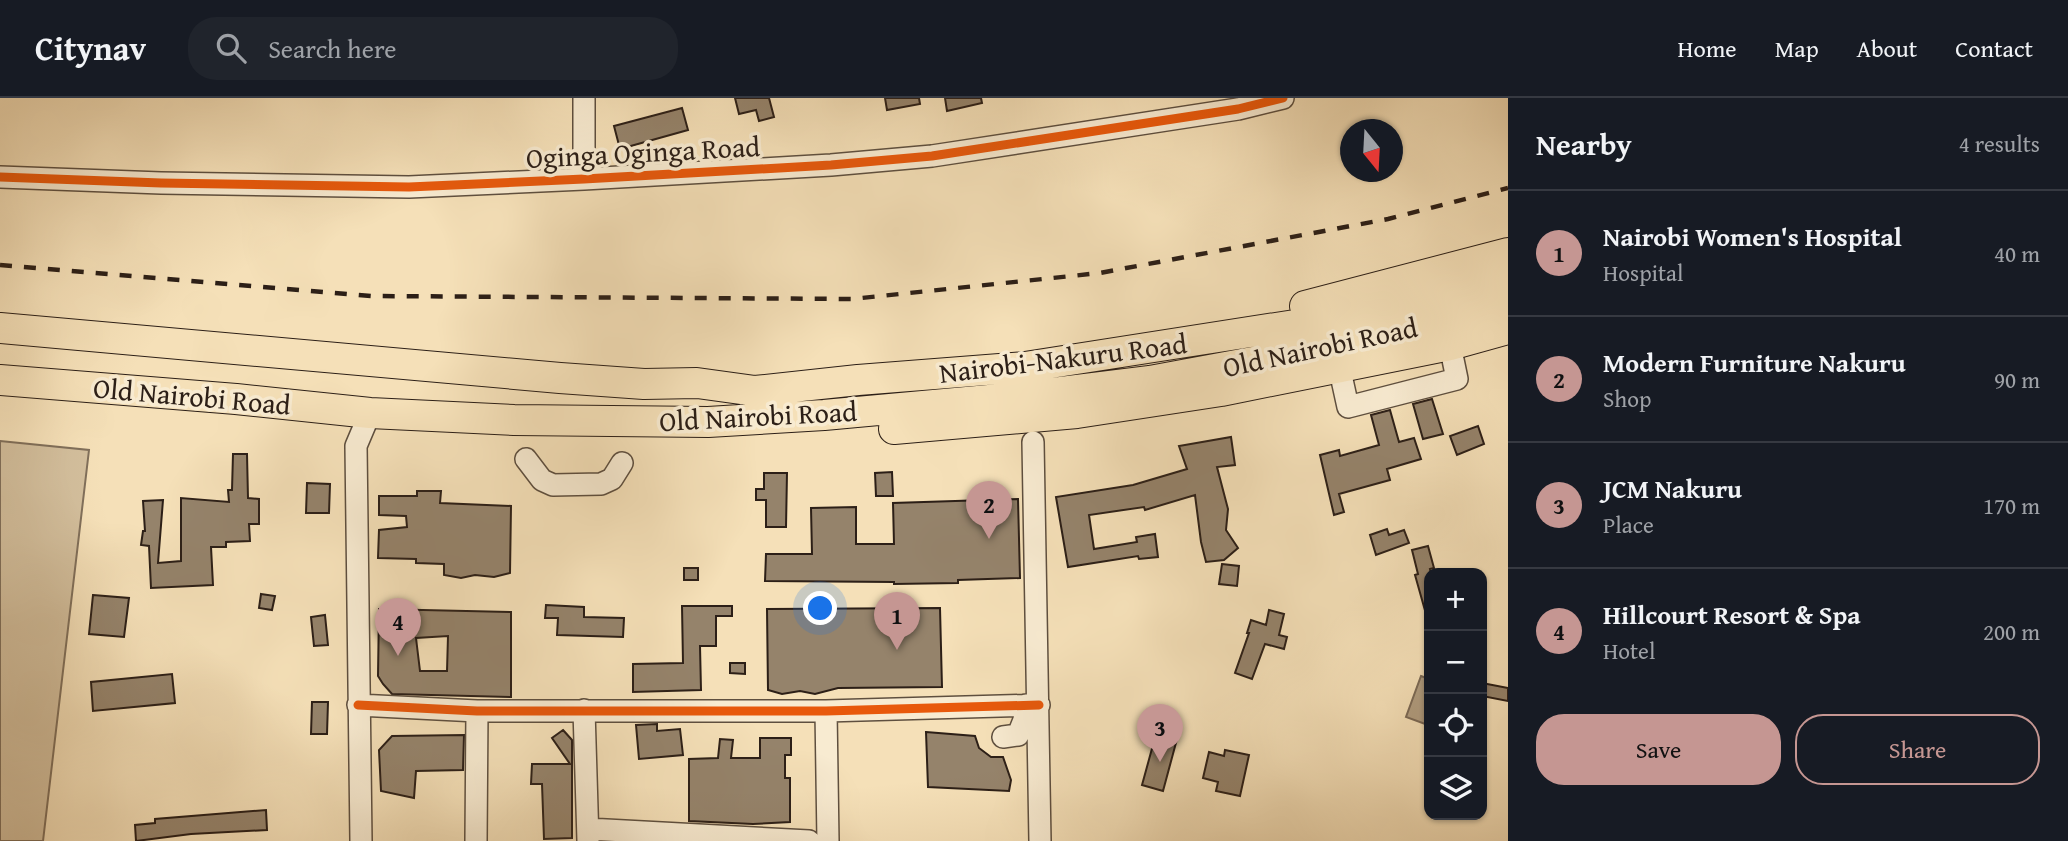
<!DOCTYPE html>
<meta charset="utf-8">
<style>
body{margin:0;font-family:"Gentium Book Plus",serif;background:#20242c;color:#f1f3f6}
.controls{position:absolute;right:21px;bottom:21px;display:grid;overflow:hidden;border-radius:14px;box-shadow:0 2px 5px #0004}
.controls button{width:63px;height:63px;display:grid;place-items:center;padding:0;border:0;border-bottom:2px solid #363941;background:#171b24;color:#f1f3f6;font:35px sans-serif}
.compass{position:absolute;left:1340px;top:21px;width:63px;height:63px;border-radius:50%;background:#171b24;box-shadow:0 2px 5px #0004;rotate:162deg}
.you{position:absolute;left:821px;top:511px;width:24px;height:24px;margin:-18px;border:5px solid #fff;border-radius:50%;background:#1a73e8;box-shadow:0 0 0 10px #1a73e833}
.badge{display:grid;place-items:center;width:46px;height:46px;border-radius:50%;background:#c59692;color:#111;font-size:23px;font-weight:700}
.pin{position:absolute;translate:-50% -58px;filter:drop-shadow(0 2px 4px #0008)}
.pin::after{content:'';position:absolute;top:37px;width:24px;height:21px;background:inherit;clip-path:polygon(0 0,100% 0,50% 100%)}
.list{margin:0;padding:0;list-style:none}
h2{display:flex;justify-content:space-between;align-items:center;height:91px;margin:0;padding:0 28px;font-size:30px}
h2 small{font-size:23px;font-weight:400;color:#9ea1a6}
.list li{display:grid;grid-template-columns:46px 1fr auto;gap:21px;align-items:center;box-sizing:border-box;height:126px;padding:0 28px;border-top:2px solid #363941}
.list b{display:block;font-size:26px;white-space:nowrap}
.list p{margin:0;font-size:23px;white-space:nowrap;color:#9ea1a6}
.list em{font-size:23px;font-style:normal;color:#9ea1a6}
.actions{display:flex;gap:14px;padding:21px 28px}
.actions a{flex:1;padding:16px 0;border:2px solid #c59692;border-radius:28px;text-align:center;font-size:24px;color:#c59692}
.actions .main{background:#c59692;color:#111}
.icon{flex:none;width:38px;height:38px;fill:none;stroke:currentColor;stroke-width:2;stroke-linecap:round;stroke-linejoin:round}
.map{position:relative;flex:none;width:1508px;height:743px;overflow:hidden}
header{display:flex;align-items:center;gap:42px;box-sizing:border-box;height:98px;padding:0 35px;background:#171b24;border-bottom:2px solid #363941}
header strong{font-size:33px}
nav{display:flex;gap:38px;margin-inline-start:auto;font-size:24px}
.search{width:490px;height:63px;background:#20242c;display:flex;align-items:center;gap:18px;box-sizing:border-box;padding:0 24px;border-radius:28px;color:#9ea1a6;font-size:26px}
main{display:flex}
aside{flex:1;background:#171b24}
.map>svg:first-child{display:block}
.green{fill:#d3bf9d;stroke:#806f5a;stroke-width:2}
.water{fill:#b19e81;stroke:#7c6b57;stroke-width:2}
.building{fill:#95836b;stroke:#2c1f17;stroke-width:2;fill-rule:evenodd}
.lines{fill:none;stroke-linecap:round;stroke-linejoin:round}
.minor-casing{stroke:#5e4f3f;stroke-width:24}
.highway-casing{stroke:#2c1f17;stroke-width:32}
.minor{stroke:#f8ebd1;stroke-width:21}
.highway{stroke:#f5e0b8;stroke-width:30}
.rail{stroke:#2c1f17;stroke-width:4.5;stroke-dasharray:12 12;stroke-linecap:butt}
.cycleway-casing{stroke:#f8ebd1;stroke-width:13}
.cycleway{stroke:#e8590c;stroke-width:9}
.labels{text-anchor:middle;stroke-width:7;stroke-linejoin:round;paint-order:stroke}
.street-label{font-size:28px;fill:#2c1f17;stroke:#f8ebd1}
</style>
<header>
<strong>Citynav</strong>
<div class="search"><svg class="icon" aria-label="search" viewBox="0 0 24 24"><circle cx="10" cy="10" r="6"/><path d="M15 15l6 6"/></svg>Search here</div>
<nav><a>Home</a><a>Map</a><a>About</a><a>Contact</a></nav>
</header>
<main>
<div class="map">
<svg width="1508" height="743" viewBox="0 0 1508 743">
<rect width="100%" height="100%" fill="#f5e0b8"/>
<filter id="stains"><feTurbulence type="fractalNoise" baseFrequency=".00286" numOctaves="4"/><feColorMatrix values="0 0 0 0 .2 0 0 0 0 .09 0 0 0 0 .02 0 0 0 .5 -.17"/></filter>
<radialGradient id="worn" r=".72"><stop offset=".6" stop-color="#630" stop-opacity="0"/><stop offset="1" stop-color="#630" stop-opacity=".3"/></radialGradient>
<path class="green" d="M 0,343 L 89,352 L 43,743 L 0,743 Z"/>
<path class="water" d="M 1421,578 L 1429,581 L 1428,627 L 1406,619 Z"/>
<path class="building" d="M 735,0 L 769,0 L 774,19 L 759,23 L 756,12 L 739,16 Z
M 885,0 L 919,0 L 920,6 L 887,12 Z
M 945,0 L 981,0 L 982,5 L 947,13 Z
M 682,10 L 688,32 L 620,51 L 614,28 Z
M 1432,301 L 1443,336 L 1423,341 L 1413,306 Z
M 1390,312 L 1399,344 L 1414,340 L 1421,361 L 1387,371 L 1390,382 L 1339,396 L 1344,414 L 1334,417 L 1320,357 L 1339,352 L 1340,358 L 1379,347 L 1371,317 Z
M 1478,328 L 1484,346 L 1457,357 L 1450,338 Z
M 1231,339 L 1235,367 L 1217,369 L 1228,411 L 1226,432 L 1238,450 L 1224,462 L 1206,464 L 1201,444 L 1195,397 L 1145,412 L 1144,409 L 1089,417 L 1094,451 L 1137,444 L 1136,439 L 1155,436 L 1158,459 L 1139,461 L 1138,458 L 1068,469 L 1056,399 L 1133,387 L 1187,371 L 1179,348 Z
M 233,356 L 247,356 L 248,400 L 259,401 L 259,426 L 249,426 L 250,443 L 226,444 L 226,449 L 211,449 L 213,487 L 151,490 L 149,448 L 141,447 L 143,433 L 145,433 L 143,403 L 163,402 L 158,465 L 181,463 L 181,400 L 229,404 L 228,392 L 232,392 Z
M 892,374 L 893,398 L 876,398 L 875,375 Z
M 764,375 L 787,375 L 786,429 L 766,429 L 766,402 L 756,402 L 756,391 L 764,391 Z
M 307,385 L 330,386 L 329,415 L 306,415 Z
M 417,393 L 441,393 L 440,405 L 511,408 L 510,475 L 494,479 L 475,477 L 461,480 L 444,477 L 444,466 L 416,465 L 416,461 L 378,460 L 379,432 L 407,429 L 406,418 L 379,417 L 379,398 L 417,398 Z
M 1018,401 L 1020,480 L 958,482 L 958,485 L 894,486 L 894,484 L 765,483 L 766,456 L 812,456 L 811,410 L 856,409 L 856,446 L 894,446 L 893,405 Z
M 1387,431 L 1389,437 L 1404,432 L 1409,445 L 1376,457 L 1370,437 Z
M 1428,448 L 1434,470 L 1430,471 L 1431,475 L 1429,475 L 1429,515 L 1426,516 L 1415,477 L 1418,476 L 1412,452 Z
M 1222,466 L 1239,468 L 1237,488 L 1219,486 Z
M 684,470 L 698,470 L 698,482 L 684,482 Z
M 261,496 L 275,498 L 272,512 L 259,510 Z
M 93,497 L 129,500 L 124,539 L 89,536 Z
M 546,507 L 584,509 L 584,519 L 624,520 L 623,539 L 557,537 L 558,520 L 545,520 Z
M 682,508 L 732,508 L 732,518 L 716,518 L 716,548 L 700,548 L 701,592 L 633,594 L 633,566 L 683,565 Z
M 940,510 L 942,589 L 838,590 L 815,596 L 800,593 L 782,596 L 768,592 L 767,511 Z
M 379,511 L 511,514 L 511,599 L 392,596 L 383,586 L 378,578 ZM 448,538 L 447,573 L 420,573 L 416,540 Z
M 1269,512 L 1284,516 L 1279,537 L 1287,539 L 1284,551 L 1265,546 L 1252,581 L 1235,575 L 1249,535 L 1247,535 L 1251,522 L 1266,527 Z
M 325,517 L 328,547 L 314,548 L 311,519 Z
M 730,565 L 745,565 L 745,576 L 730,575 Z
M 172,576 L 175,605 L 93,613 L 91,584 Z
M 1482,585 L 1508,590 L 1508,603 L 1482,598 Z
M 312,604 L 328,604 L 327,636 L 311,636 Z
M 657,626 L 657,633 L 680,631 L 683,657 L 639,661 L 636,627 Z
M 563,632 L 572,642 L 572,740 L 544,741 L 542,686 L 531,686 L 532,666 L 570,666 L 552,640 Z
M 926,634 L 975,638 L 979,650 L 991,659 L 1003,659 L 1011,682 L 1009,693 L 928,689 Z
M 1156,636 L 1177,641 L 1163,693 L 1142,687 Z
M 464,637 L 463,672 L 416,673 L 414,700 L 381,693 L 379,652 L 392,638 Z
M 760,640 L 791,640 L 791,657 L 785,657 L 785,680 L 790,680 L 790,724 L 753,726 L 689,723 L 689,661 L 718,660 L 720,641 L 733,642 L 731,660 L 760,660 Z
M 1225,652 L 1249,657 L 1240,698 L 1216,693 L 1218,684 L 1203,680 L 1209,654 L 1224,658 Z
M 266,712 L 267,732 L 191,736 L 136,743 L 135,727 L 155,725 L 155,721 Z"/>
<g class="lines">
<defs>
<path id="minor" d="M 0,79 L 161,85 L 409,89 L 584,81 L 831,67 L 932,58 L 1238,11 L 1283,0
M 584,81 L 584,0
M 1339,268 L 1348,309 L 1457,281 L 1450,247
M 1033,344 L 1040,743
M 526,361 L 542,382 L 553,387 L 601,386 L 612,381 L 622,365
M 358,607 L 477,613 L 826,613 L 1039,607
M 584,612 L 588,743
M 826,613 L 828,743
M 1003,639 L 1018,637 L 1024,622 L 1026,607
M 588,731 L 809,743
M 361,743 L 356,348 L 370,315
M 476,743 L 477,613"/>
<path id="highway" d="M 1305,208 L 1508,155
M 0,230 L 560,280 L 644,286 L 697,285 L 755,293 L 858,282 L 1025,269 L 1359,217 L 1508,177
M 0,282 L 236,301 L 370,315 L 514,322 L 708,324 L 824,317 L 1021,299 L 1150,283 L 1297,256 L 1454,222 L 1508,207
M 894,331 L 1077,315 L 1221,293 L 1450,247 L 1508,231"/>
</defs>
<use href="#minor" class="minor-casing"/>
<use href="#highway" class="highway-casing"/>
<use href="#minor" class="minor"/>
<use href="#highway" class="highway"/>
<path class="rail" d="M 0,167 L 371,198 L 852,201 L 1100,175 L 1388,121 L 1508,90"/>
<defs>
<path id="cycleway" d="M 0,79 L 161,85 L 409,89 L 584,81 L 831,67 L 932,58 L 1238,11 L 1283,0
M 358,607 L 477,613 L 826,613 L 1039,607"/>
</defs>
<use href="#cycleway" class="cycleway-casing"/>
<use href="#cycleway" class="cycleway"/>
</g>
<g class="labels">
<g class="street-label">
<text transform="translate(643 54) rotate(-3)" y="10">Oginga Oginga Road</text>
<text transform="translate(1320 249) rotate(-12)" y="10">Old Nairobi Road</text>
<text transform="translate(1063 260) rotate(-7)" y="10">Nairobi-Nakuru Road</text>
<text transform="translate(192 298) rotate(5)" y="10">Old Nairobi Road</text>
<text transform="translate(758 318) rotate(-3)" y="10">Old Nairobi Road</text>
</g>
</g>
<rect width="100%" height="100%" filter="url(#stains)"/>
<rect width="100%" height="100%" fill="url(#worn)"/>
</svg>
<div class="controls">
<button>+</button>
<button>−</button>
<button><svg class="icon" aria-label="locate" viewBox="0 0 24 24"><circle cx="12" cy="12" r="6"/><path d="M12 2v4M12 18v4M2 12h4M18 12h4"/></svg></button>
<button><svg class="icon" aria-label="layers" viewBox="0 0 24 24"><path d="M12 4l9 5-9 5-9-5zM3 14l9 5 9-5"/></svg></button>
</div>
<svg class="compass" viewBox="-18 -18 36 36"><path d="M0-13l5 13h-10z" fill="#e53935"/><path d="M0 13l5-13h-10z" fill="#9ea1a6"/></svg>
<div class="you"></div>
<div class="pin badge" style="left:897px;top:552px">1</div>
<div class="pin badge" style="left:989px;top:441px">2</div>
<div class="pin badge" style="left:1160px;top:664px">3</div>
<div class="pin badge" style="left:398px;top:558px">4</div>
</div>
<aside>
<h2>Nearby<small>4 results</small></h2>
<ul class="list">
<li><span class="badge">1</span><div><b>Nairobi Women's Hospital</b><p>Hospital</p></div><em>40 m</em></li>
<li><span class="badge">2</span><div><b>Modern Furniture Nakuru</b><p>Shop</p></div><em>90 m</em></li>
<li><span class="badge">3</span><div><b>JCM Nakuru</b><p>Place</p></div><em>170 m</em></li>
<li><span class="badge">4</span><div><b>Hillcourt Resort &amp; Spa</b><p>Hotel</p></div><em>200 m</em></li>
</ul>
<div class="actions"><a class="main">Save</a><a>Share</a></div>
</aside>
</main>
